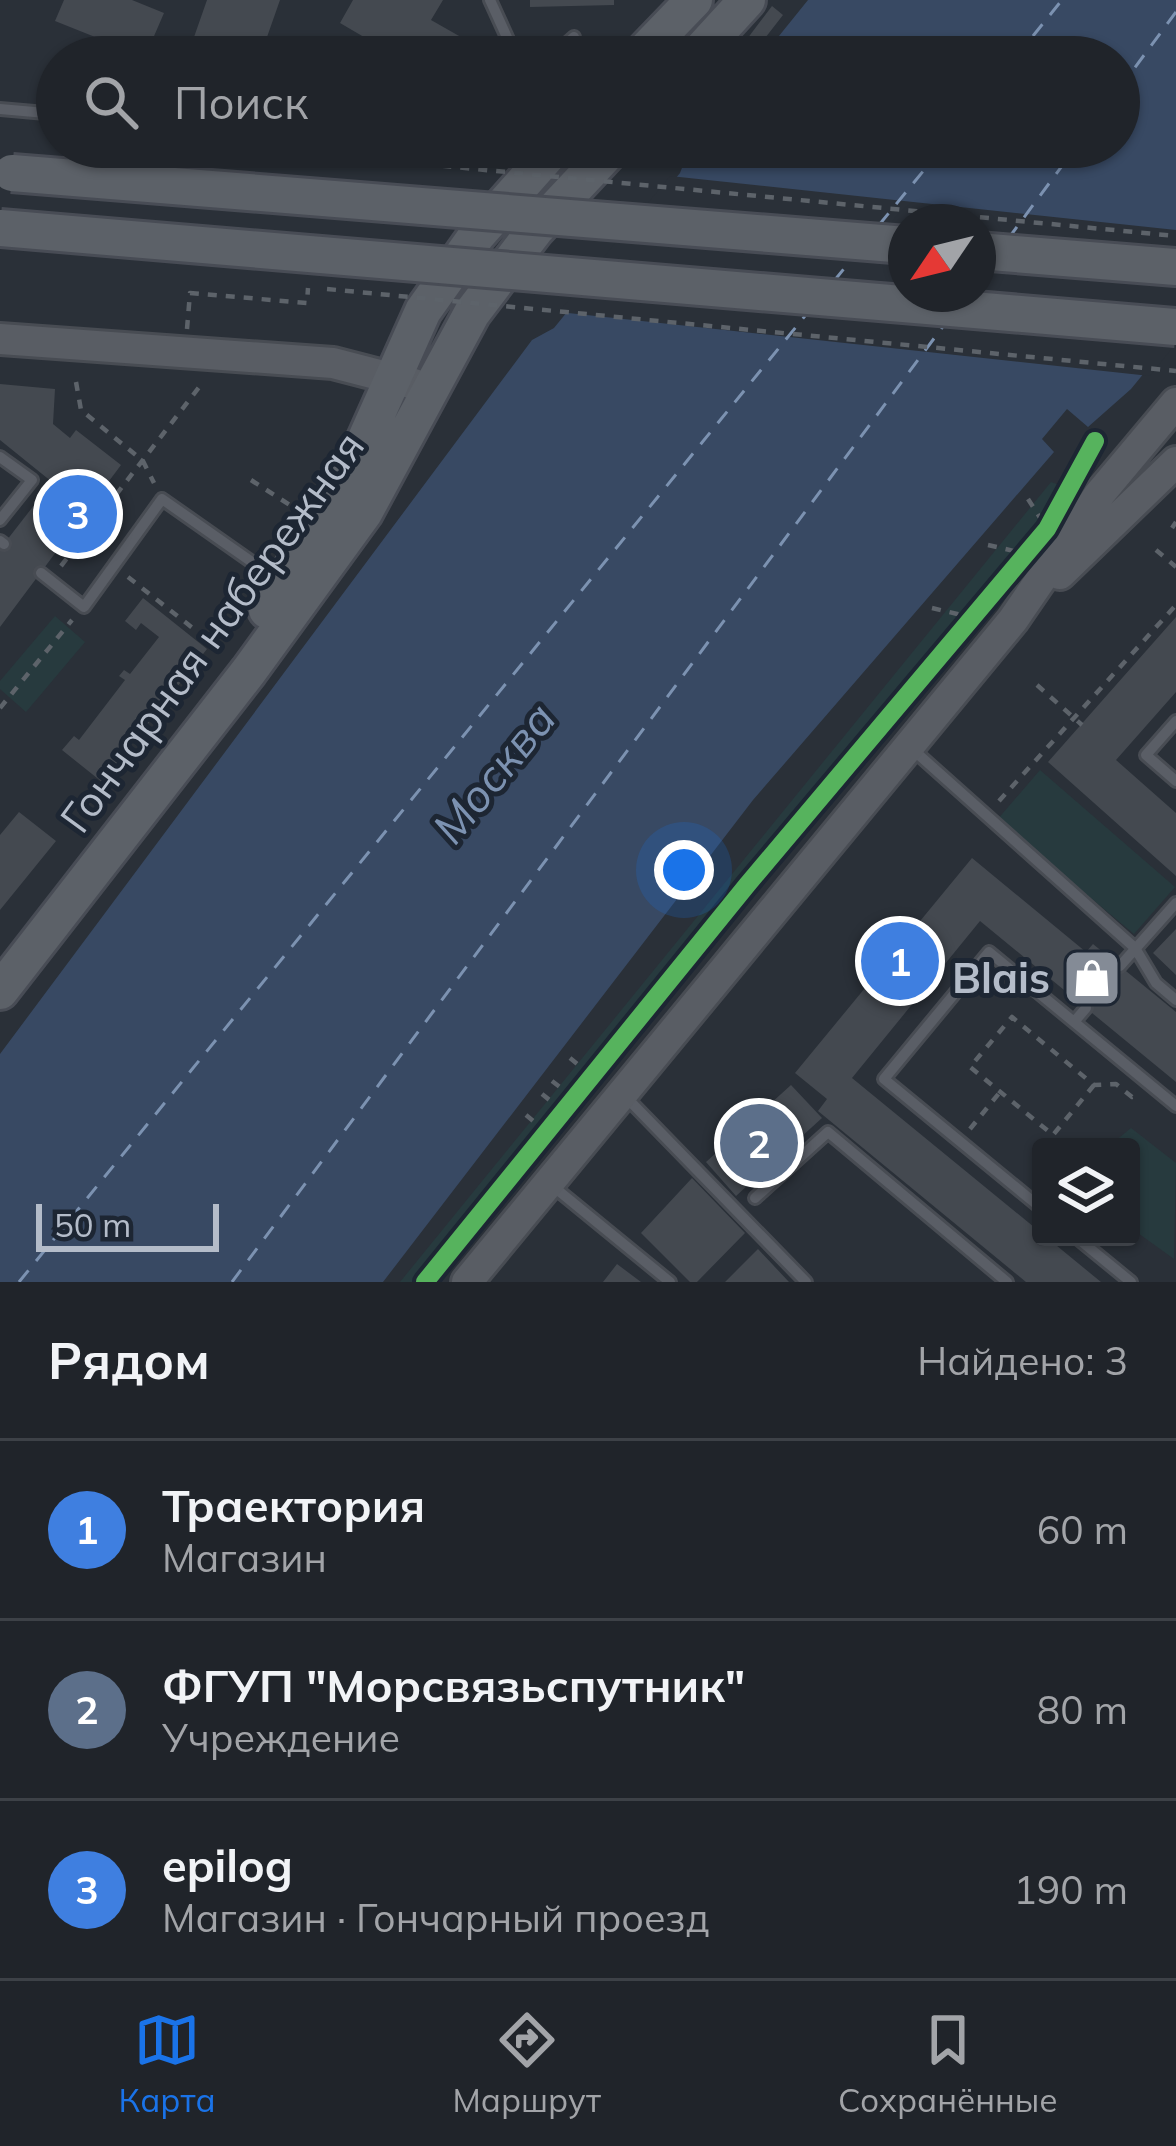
<!DOCTYPE html>
<html lang="ru">
<meta charset="utf-8">
<style>
body{margin:0;font-family:Mulish,sans-serif;background:#282c32;color:#f1f3f6}
.controls{position:absolute;right:36px;bottom:36px;display:grid;overflow:hidden;border-radius:12px;box-shadow:0 3px 9px #0004}
.controls button{width:108px;height:108px;display:grid;place-items:center;padding:0;border:0;border-bottom:3px solid #3d4147;background:#20242a;color:#f1f3f6;font:60px sans-serif}
.compass{position:absolute;left:888px;top:204px;width:108px;height:108px;border-radius:50%;background:#20242a;box-shadow:0 3px 9px #0004;rotate:235deg}
.scale{position:absolute;left:36px;bottom:30px;width:183px;box-sizing:border-box;padding-left:12px;border:6px solid #b4bcc9;border-top:0;font-size:33px;line-height:42px;white-space:nowrap;color:#b4bcc9;-webkit-text-stroke:9px #1d2633;paint-order:stroke}
.you{position:absolute;left:684px;top:870px;width:42px;height:42px;margin:-30px;border:9px solid #fff;border-radius:50%;background:#1a73e8;box-shadow:0 0 0 18px #1a73e833}
.badge{display:grid;place-items:center;width:78px;height:78px;border-radius:50%;background:#1a73e8;color:#fff;font-size:39px;font-weight:700}
.pin{position:absolute;translate:-50% -50%;border:6px solid #fff;box-shadow:0 3px 12px #0006}
.list{margin:0;padding:0;list-style:none}
h2{display:flex;justify-content:space-between;align-items:center;height:156px;margin:0;padding:0 48px;font-size:51px}
h2 small{font-size:39px;font-weight:400;color:#a2a4a8}
.list li{display:grid;grid-template-columns:78px 1fr auto;gap:36px;align-items:center;box-sizing:border-box;height:180px;padding:0 48px;border-top:3px solid #3d4147}
.list b{display:block;font-size:45px;white-space:nowrap}
.list p{margin:0;font-size:39px;white-space:nowrap;color:#a2a4a8}
.list em{font-size:39px;font-style:normal;color:#a2a4a8}
.icon{flex:none;width:66px;height:66px;fill:none;stroke:currentColor;stroke-width:2;stroke-linecap:round;stroke-linejoin:round}
.map{position:relative;flex:none;width:1176px;height:1282px;overflow:hidden}
.search{position:absolute;background:#20242a;box-shadow:0 3px 9px #0004;left:36px;right:36px;top:36px;height:132px;display:flex;align-items:center;gap:30px;box-sizing:border-box;padding:0 42px;border-radius:66px;color:#a2a4a8;font-size:45px}
.sheet{height:696px;background:#20242a}
nav{display:flex;justify-content:space-around;align-items:center;box-sizing:border-box;height:168px;border-top:3px solid #3d4147;background:#20242a;font-size:33px;color:#a2a4a8}
nav a{display:grid;justify-items:center;gap:6px}
nav .on{color:#1a73e8}
.map>svg:first-child{display:block}
.green{fill:#273a3e}
.water{fill:#384963;fill-rule:evenodd}
.pier{fill:#2a3038;fill-rule:evenodd}
.lines{fill:none;stroke-linecap:round;stroke-linejoin:round}
.ferry{stroke:#7c92b1;stroke-width:3;stroke-dasharray:15 12;stroke-linecap:butt}
.building{fill:#444950}
.service-casing{stroke:#484c53;stroke-width:16}
.secondary-casing{stroke:#484c53;stroke-width:36}
.primary-casing{stroke:#484c55;stroke-width:42}
.path{stroke:#5d636a;stroke-width:4.5;stroke-dasharray:9 9;stroke-linecap:butt}
.service{stroke:#5a5e66;stroke-width:10}
.secondary{stroke:#595d64;stroke-width:30}
.primary{stroke:#5c6168;stroke-width:36}
.primary-bridge-casing{stroke:#484c55;stroke-width:42;stroke-linecap:butt}
.path-bridge{stroke:#5d636a;stroke-width:4.5;stroke-dasharray:9 9;stroke-linecap:butt}
.primary-bridge{stroke:#5c6168;stroke-width:36}
.cycleway-casing{stroke:#1d2633;stroke-width:26}
.cycleway{stroke:#56b35d;stroke-width:18}
.labels{text-anchor:middle;stroke-width:10;stroke-linejoin:round;paint-order:stroke}
.street-label{font-size:42px;fill:#b4bcc9;stroke:#1d2633}
.poi-label{font-size:42px;font-weight:bold;fill:#b4bcc9;stroke:#1d2633;text-anchor:end}
.water-label{font-size:45px;font-style:italic;fill:#7c92b1;stroke:#1d2633}
</style>
<div class="map">
<svg width="1176" height="1282" viewBox="0 0 1176 1282">
<rect width="100%" height="100%" fill="#2a3038"/>
<path class="green" d="M 1051,482 L 1062,486 L 1064,500 L 743,878 L 416,1282 L 400,1282 Z
M 55,616 L 85,642 L 26,712 L 0,689 L 0,681 Z
M 1040,770 L 1175,887 L 1134,934 L 997,820 Z
M 1131,1128 L 1176,1163 L 1174,1259 L 1131,1228 L 1131,1147 L 1108,1147 Z"/>
<path class="water" d="M 808,0 L 1176,0 L 1176,334 L 1131,389 L 1088,427 L 1067,409 L 1042,439 L 1054,452 L 753,800 L 383,1282 L 0,1282 L 0,1054 L 532,340 L 554,328 L 680,173 L 690,147 L 1119,147 L 1119,57 L 762,57 ZM 906,222 L 978,222 L 978,294 L 906,294 Z"/>
<path class="pier" d="M 670,176 L 1176,230 L 1176,343 L 1150,376 L 559,312 ZM 906,222 L 978,222 L 978,294 L 906,294 Z"/>
<g class="lines">
<path class="ferry" d="M 1016,57 L 1062,0
M 1119,89 L 1176,12
M 879,225 L 943,147
M 1008,239 L 1076,147
M 834,281 L 851,260
M 19,1282 L 809,311
M 232,1282 L 944,325"/>
</g>
<path class="building" d="M 64,0 L 132,0 L 164,13 L 145,57 L 55,21 Z
M 207,0 L 280,0 L 260,57 L 187,57 Z
M 353,0 L 443,0 L 431,20 L 489,53 L 398,57 L 340,23 Z
M 530,0 L 614,0 L 614,5 L 530,7 Z
M 772,6 L 783,15 L 755,51 L 744,43 Z
M 0,384 L 55,389 L 53,424 L 70,438 L 76,430 L 121,465 L 0,627 L 0,549 L 52,482 L 0,440 Z
M 143,598 L 207,649 L 102,782 L 62,750 L 74,736 L 79,740 L 125,680 L 119,676 L 124,670 L 130,674 L 159,637 L 141,623 L 136,630 L 125,621 Z
M 1176,617 L 1176,692 L 1116,760 L 1176,813 L 1176,876 L 1048,762 Z
M 19,812 L 56,841 L 0,910 L 0,835 Z
M 972,858 L 1086,952 L 1093,944 L 1176,1012 L 1176,1082 L 980,921 L 852,1078 L 1101,1282 L 1026,1282 L 818,1111 L 827,1099 L 795,1073 Z
M 1176,929 L 1176,975 L 1153,953 Z
M 791,1085 L 822,1118 L 736,1196 L 706,1162 Z
M 692,1178 L 745,1233 L 697,1282 L 690,1282 L 641,1233 Z
M 758,1249 L 789,1282 L 725,1282 Z
M 617,1264 L 641,1282 L 603,1282 Z"/>
<g class="lines">
<defs>
<path id="service" d="M 490,0 L 516,57
M 551,57 L 574,37
M 0,109 L 57,114
M 0,457 L 32,480 L 0,520
M 0,541 L 4,544
M 41,573 L 84,607 L 162,499 L 276,579
M 1176,721 L 1146,755 L 1176,781
M 910,747 L 1135,948 L 1156,983 L 1176,1000
M 1120,966 L 1176,903
M 1074,1022 L 1086,1008
M 624,1095 L 806,1282
M 549,1183 L 670,1282
M 755,1198 L 828,1132 L 1007,1282
M 1041,1208 L 884,1079 L 989,952 L 1176,1106
M 1076,1237 L 1131,1282"/>
<path id="secondary" d="M 0,339 L 333,363 L 414,384
M 1060,574 L 1176,462
M 467,1282 L 1013,620 L 1098,496 L 1176,403"/>
<path id="primary" d="M 639,57 L 694,0
M 695,57 L 747,0
M 978,251 L 1176,267
M 267,610 L 351,472 L 423,311 L 477,235 L 555,147
M 0,991 L 249,671 L 364,513 L 472,313 L 535,230 L 613,147"/>
</defs>
<use href="#service" class="service-casing"/>
<use href="#secondary" class="secondary-casing"/>
<use href="#primary" class="primary-casing"/>
<path class="path" d="M 423,164 L 425,147
M 187,329 L 190,293 L 307,303 L 308,288
M 76,382 L 81,410 L 143,461 L 154,483
M 251,480 L 296,509
M 1028,499 L 1044,524
M 1172,528 L 1176,522
M 988,545 L 1027,554
M 1156,550 L 1176,567
M 61,566 L 200,386
M 128,577 L 218,648
M 932,608 L 974,618
M 1037,685 L 1082,725
M 0,708 L 72,620
M 999,801 L 1176,605
M 570,1058 L 591,1075
M 552,1081 L 573,1097
M 1094,1085 L 1053,1135 L 970,1067 L 1012,1017 L 1094,1085 L 1116,1084 L 1132,1097 L 1139,1095
M 542,1094 L 562,1110
M 526,1115 L 545,1131
M 970,1129 L 1000,1092"/>
<use href="#service" class="service"/>
<use href="#secondary" class="secondary"/>
<use href="#primary" class="primary"/>
<defs>
<path id="primary-bridge" d="M 12,173 L 906,245
M 0,228 L 1176,327"/>
</defs>
<use href="#primary-bridge" class="primary-bridge-casing"/>
<path class="path-bridge" d="M 137,147 L 423,164 L 1176,236
M 327,289 L 1176,371"/>
<use href="#primary-bridge" class="primary-bridge"/>
<defs>
<path id="cycleway" d="M 425,1282 L 747,885 L 1047,529 L 1095,441"/>
</defs>
<use href="#cycleway" class="cycleway-casing"/>
<use href="#cycleway" class="cycleway"/>
</g>
<defs>
<symbol id="shop-square" viewBox="-11 -11 22 22"><rect x="-9" y="-9" width="18" height="18" rx="4" fill="#848b96" stroke="#1d2633"/><path d="M-5-2.5h2.3a2.7 3.5 0 0 1 5.4 0H5L5.5 6h-11ZM-1.5-2.5h3a1.5 2.3 0 0 0-3 0Z" fill="#fff"/></symbol>
</defs>
<g fill-rule="evenodd">
<use href="#shop-square" x="1059" y="945" width="66" height="66"/>
</g>
<g class="labels">
<g class="street-label">
<text transform="translate(212 632) rotate(-54)" y="15">Гончарная набережная</text>
</g>
<g class="poi-label">
<text x="1050" y="993">Blais</text>
</g>
<g class="water-label">
<text transform="translate(494 773) rotate(-51)" y="16">Москва</text>
</g>
</g>
</svg>
<div class="controls">
<button><svg class="icon" aria-label="layers" viewBox="0 0 24 24"><path d="M12 4l9 5-9 5-9-5zM3 14l9 5 9-5"/></svg></button>
</div>
<svg class="compass" viewBox="-18 -18 36 36"><path d="M0-13l5 13h-10z" fill="#e53935"/><path d="M0 13l5-13h-10z" fill="#a2a4a8"/></svg>
<div class="scale">50 m</div>
<div class="you"></div>
<div class="pin badge" style="left:900px;top:961px;background:#3f7fe0">1</div>
<div class="pin badge" style="left:759px;top:1143px;background:#5c6f8a">2</div>
<div class="pin badge" style="left:78px;top:514px;background:#3f7fe0">3</div>
<div class="search"><svg class="icon" aria-label="search" viewBox="0 0 24 24"><circle cx="10" cy="10" r="6"/><path d="M15 15l6 6"/></svg>Поиск</div>
</div>
<section class="sheet">
<h2>Рядом<small>Найдено: 3</small></h2>
<ul class="list">
<li><span class="badge" style="background:#3f7fe0">1</span><div><b>Траектория</b><p>Магазин</p></div><em>60 m</em></li>
<li><span class="badge" style="background:#5c6f8a">2</span><div><b>ФГУП &quot;Морсвязьспутник&quot;</b><p>Учреждение</p></div><em>80 m</em></li>
<li><span class="badge" style="background:#3f7fe0">3</span><div><b>epilog</b><p>Магазин · Гончарный проезд</p></div><em>190 m</em></li>
</ul>
</section>
<nav>
<a class="on"><svg class="icon" aria-label="map" viewBox="0 0 24 24"><path d="M3 6l6-2 6 2 6-2v14l-6 2-6-2-6 2zM9 4v14M15 6v14"/></svg>Карта</a>
<a><svg class="icon" aria-label="directions" viewBox="0 0 24 24"><path d="M12 3l9 9-9 9-9-9zM9 14v-3h6M13 9l2 2-2 2"/></svg>Маршрут</a>
<a><svg class="icon" aria-label="saved" viewBox="0 0 24 24"><path d="M7 4h10v16l-5-4-5 4z"/></svg>Сохранённые</a>
</nav>
